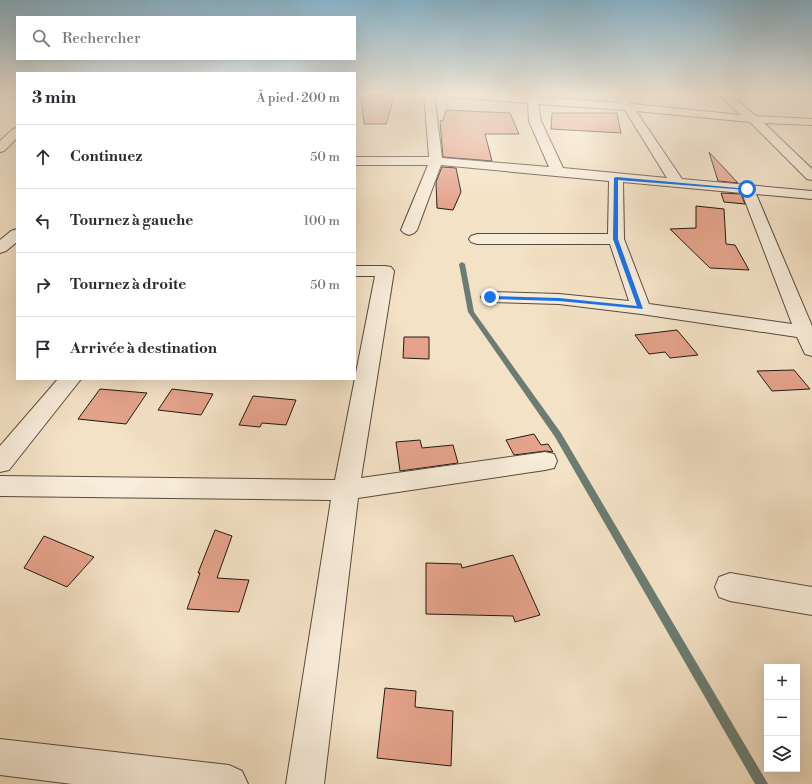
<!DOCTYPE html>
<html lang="fr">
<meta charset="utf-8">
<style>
body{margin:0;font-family:"Libre Bodoni",serif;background:#f2f2f3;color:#2b2b33}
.controls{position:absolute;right:12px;bottom:12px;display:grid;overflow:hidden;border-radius:0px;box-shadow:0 4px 16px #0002}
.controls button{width:36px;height:36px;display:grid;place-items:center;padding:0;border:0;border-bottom:1px solid #e1e1e2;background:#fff;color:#2b2b33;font:20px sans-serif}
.stop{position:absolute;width:12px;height:12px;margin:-9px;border:3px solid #1a73e8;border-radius:50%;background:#fff}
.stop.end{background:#1a73e8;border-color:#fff;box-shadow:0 1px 4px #0008}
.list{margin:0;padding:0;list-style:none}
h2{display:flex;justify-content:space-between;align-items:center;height:52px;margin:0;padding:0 16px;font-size:17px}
h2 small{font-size:13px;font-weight:400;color:#7c7c81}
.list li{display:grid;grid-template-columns:26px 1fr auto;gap:12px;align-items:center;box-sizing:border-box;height:64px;padding:0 16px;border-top:1px solid #e1e1e2}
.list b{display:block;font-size:15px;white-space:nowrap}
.list em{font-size:13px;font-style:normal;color:#7c7c81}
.icon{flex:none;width:22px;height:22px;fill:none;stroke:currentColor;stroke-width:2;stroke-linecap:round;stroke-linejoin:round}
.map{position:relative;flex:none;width:812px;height:784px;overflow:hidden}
.search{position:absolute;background:#fff;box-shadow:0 4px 16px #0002;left:16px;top:16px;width:340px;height:44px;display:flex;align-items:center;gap:10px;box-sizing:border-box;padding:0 14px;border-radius:0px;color:#7c7c81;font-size:15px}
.panel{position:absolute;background:#fff;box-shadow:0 4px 16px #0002;left:16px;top:72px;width:340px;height:308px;border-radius:0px}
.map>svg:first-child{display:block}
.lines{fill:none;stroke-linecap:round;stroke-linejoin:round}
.stream{fill:#6c7c72;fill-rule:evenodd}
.river{fill:#9cbeb2;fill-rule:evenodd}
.building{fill:#e5a38c;stroke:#231911}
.minor-casing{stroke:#574b3e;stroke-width:2}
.minor{fill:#f8ecda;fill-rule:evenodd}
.route{fill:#1a73e8}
</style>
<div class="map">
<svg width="812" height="784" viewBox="0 0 812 784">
<rect width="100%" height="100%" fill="#f4e2c6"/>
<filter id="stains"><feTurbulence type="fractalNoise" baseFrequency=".005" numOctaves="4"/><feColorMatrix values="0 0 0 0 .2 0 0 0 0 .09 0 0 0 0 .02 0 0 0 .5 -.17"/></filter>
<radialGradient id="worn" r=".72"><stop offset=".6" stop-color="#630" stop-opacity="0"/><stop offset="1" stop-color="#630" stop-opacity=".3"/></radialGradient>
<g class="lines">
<path class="stream" d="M 462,262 L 465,264 L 474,312 L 561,433 L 768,784 L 755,784 L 555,437 L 468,312 L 459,264 Z"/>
<path class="river" d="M 0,94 L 17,94 L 17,101 L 0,102 Z"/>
</g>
<path class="building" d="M 395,95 L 386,124 L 364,124 L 361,96 Z
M 446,110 L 510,113 L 519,134 L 485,134 L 492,161 L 443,157 L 440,121 L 443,120 Z
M 552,113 L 617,113 L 621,133 L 551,129 Z
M 709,152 L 737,182 L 738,183 L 718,181 Z
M 442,167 L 456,168 L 461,192 L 453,210 L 437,208 L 436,182 Z
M 721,193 L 741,194 L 745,204 L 724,202 Z
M 696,206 L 724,209 L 726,244 L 735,245 L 749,270 L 710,268 L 670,229 L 696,228 Z
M 677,330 L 698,355 L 670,358 L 665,352 L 649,354 L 635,335 Z
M 404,337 L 429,337 L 429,359 L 403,358 Z
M 794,370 L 810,389 L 772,391 L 757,371 Z
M 100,389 L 147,393 L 126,424 L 78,419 Z
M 172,389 L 213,394 L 201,415 L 158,410 Z
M 253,396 L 296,400 L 286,425 L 262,423 L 260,427 L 239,425 Z
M 534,434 L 541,445 L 548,444 L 553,452 L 545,451 L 514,455 L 506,440 Z
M 420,440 L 422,448 L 453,445 L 458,463 L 400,471 L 396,442 Z
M 215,530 L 232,536 L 217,578 L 249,580 L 239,612 L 187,609 L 200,573 L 198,573 Z
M 44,536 L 94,557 L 67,587 L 24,568 Z
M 513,555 L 540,615 L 515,622 L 513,616 L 426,614 L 426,563 L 461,564 L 462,568 Z
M 385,688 L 416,691 L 415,707 L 453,711 L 451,766 L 377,758 Z"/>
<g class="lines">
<defs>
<path id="minor" d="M 424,94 L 434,94 L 442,158 L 549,167 L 529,121 L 528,103 L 450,97 L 445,94 L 493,94 L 527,97 L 527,94 L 537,94 L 537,97 L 621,103 L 618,99 L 623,96 L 627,97 L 632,104 L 741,115 L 718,94 L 729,94 L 756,116 L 812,119 L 812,125 L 764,123 L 812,169 L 812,180 L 807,179 L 750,122 L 636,111 L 682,179 L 812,191 L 812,199 L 756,194 L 812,326 L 812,356 L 805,354 L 797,337 L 641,314 L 559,304 L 490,302 L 484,301 L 481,297 L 484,293 L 490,292 L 559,294 L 629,301 L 610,244 L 477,244 L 471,242 L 469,239 L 471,236 L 477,234 L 608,234 L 609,181 L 441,165 L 417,230 L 414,233 L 409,235 L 404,233 L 401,230 L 428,165 L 355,165 L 355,157 L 429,157 ZM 538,104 L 625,110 L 667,178 L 563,168 L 541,121 ZM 623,182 L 742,193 L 792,324 L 649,304 L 624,239 Z
M 17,128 L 17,138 L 4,151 L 0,152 L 0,141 L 13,129 Z
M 17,229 L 17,242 L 6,251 L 0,253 L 0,240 L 11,231 Z
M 355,266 L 385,266 L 391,267 L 394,271 L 361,478 L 545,452 L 554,454 L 557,461 L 554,468 L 545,470 L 358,498 L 324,784 L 286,784 L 331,500 L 0,496 L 0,476 L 335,480 L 375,276 L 355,276 Z
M 58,379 L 81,379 L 9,470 L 0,472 L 0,446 Z
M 730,573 L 812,587 L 812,615 L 730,601 L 719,597 L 715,587 L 719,577 Z
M 0,739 L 229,765 L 242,771 L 248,784 L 72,784 L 0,775 Z"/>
</defs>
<use href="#minor" class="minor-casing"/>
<use href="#minor" class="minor"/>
</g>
<linearGradient id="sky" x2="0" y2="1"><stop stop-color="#89b8d2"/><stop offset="0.46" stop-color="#faf2e5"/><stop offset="1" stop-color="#faf2e5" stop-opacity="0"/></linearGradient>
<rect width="812" height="204" fill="url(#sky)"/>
<path class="route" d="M 616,177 L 749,189 L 747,190 L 618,180 L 618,239 L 643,309 L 559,301 L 488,299 L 487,297 L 490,296 L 559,298 L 637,306 L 613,239 L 614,178 Z"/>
<rect width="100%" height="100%" filter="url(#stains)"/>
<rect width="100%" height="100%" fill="url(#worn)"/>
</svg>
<div class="controls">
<button>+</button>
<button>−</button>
<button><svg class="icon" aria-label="layers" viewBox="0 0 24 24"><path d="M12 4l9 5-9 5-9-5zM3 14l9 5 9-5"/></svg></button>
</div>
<div class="stop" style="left:747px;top:189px"></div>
<div class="stop end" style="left:490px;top:297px"></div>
<div class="search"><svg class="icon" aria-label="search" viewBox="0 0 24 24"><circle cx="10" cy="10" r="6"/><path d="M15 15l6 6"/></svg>Rechercher</div>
<section class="panel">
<h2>3 min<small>À pied · 200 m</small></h2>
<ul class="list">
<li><svg class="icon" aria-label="ahead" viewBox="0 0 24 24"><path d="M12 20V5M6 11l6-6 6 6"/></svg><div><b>Continuez</b></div><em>50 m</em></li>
<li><svg class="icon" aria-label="left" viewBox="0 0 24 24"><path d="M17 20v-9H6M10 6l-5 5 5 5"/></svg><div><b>Tournez à gauche</b></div><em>100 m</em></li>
<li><svg class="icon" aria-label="right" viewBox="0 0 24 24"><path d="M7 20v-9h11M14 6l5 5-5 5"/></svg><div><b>Tournez à droite</b></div><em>50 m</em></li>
<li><svg class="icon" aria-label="arrive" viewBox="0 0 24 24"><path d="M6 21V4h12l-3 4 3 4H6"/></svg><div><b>Arrivée à destination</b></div></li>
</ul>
</section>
</div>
